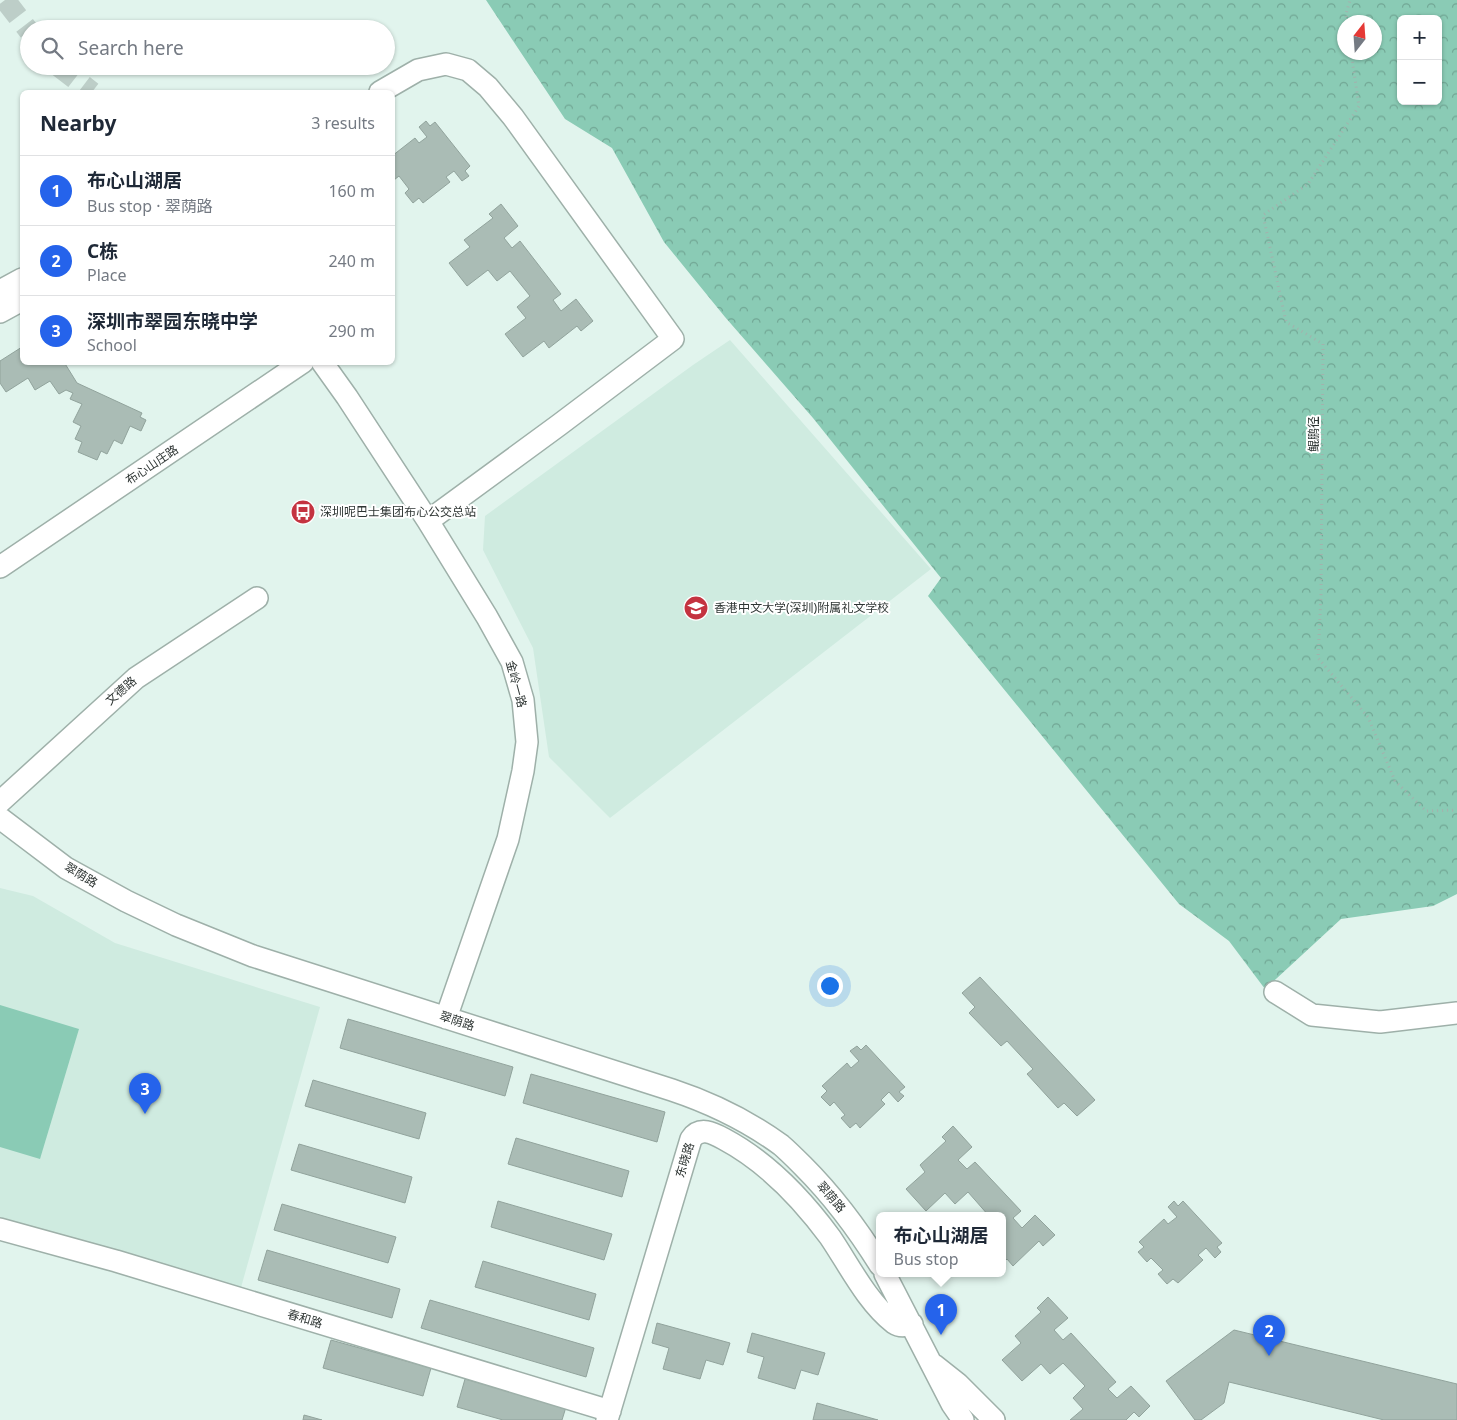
<!DOCTYPE html>
<meta charset="utf-8">
<style>
body{margin:0;font-family:"Noto Sans","Noto Sans SC",sans-serif;background:#f2f2f3;color:#1f2937}
.controls{position:absolute;right:15px;top:15px;display:grid;overflow:hidden;border-radius:8px;box-shadow:0 1px 4px #0004}
.controls button{width:45px;height:45px;display:grid;place-items:center;padding:0;border:0;border-bottom:1px solid #e0e1e3;background:#fff;color:#1f2937;font:25px sans-serif}
.compass{position:absolute;left:1337px;top:15px;width:45px;height:45px;border-radius:50%;background:#fff;box-shadow:0 1px 4px #0004;rotate:17deg}
.you{position:absolute;left:829px;top:985px;width:18px;height:18px;margin:-12px;border:4px solid #fff;border-radius:50%;background:#1a73e8;box-shadow:0 0 0 8px #1a73e833}
.badge{display:grid;place-items:center;width:32px;height:32px;border-radius:50%;background:#2563eb;color:#fff;font-size:16px;font-weight:700}
.pin{position:absolute;translate:-50% -41px;filter:drop-shadow(0 1px 2px #0008)}
.pin::after{content:'';position:absolute;top:26px;width:18px;height:15px;background:inherit;clip-path:polygon(0 0,100% 0,50% 100%)}
.popup{position:absolute;left:876px;top:1212px;width:130px;height:65px;box-sizing:border-box;display:grid;place-content:center;border-radius:8px;background:#fff;filter:drop-shadow(0 1px 4px #0005);font-size:16px;white-space:nowrap;color:#747a83}
.popup b{font-size:19px;color:#1f2937}
.popup::after{content:'';position:absolute;left:50%;top:100%;margin-left:-10px;border:10px solid transparent;border-top-color:#fff}
.list{margin:0;padding:0;list-style:none}
h2{display:flex;justify-content:space-between;align-items:center;height:65px;margin:0;padding:0 20px;font-size:21px}
h2 small{font-size:16px;font-weight:400;color:#747a83}
.list li{display:grid;grid-template-columns:32px 1fr auto;gap:15px;align-items:center;box-sizing:border-box;height:70px;padding:0 20px;border-top:1px solid #e0e1e3}
.list b{display:block;font-size:19px;white-space:nowrap}
.list p{margin:0;font-size:16px;white-space:nowrap;color:#747a83}
.list em{font-size:16px;font-style:normal;color:#747a83}
.icon{flex:none;width:28px;height:28px;fill:none;stroke:currentColor;stroke-width:2;stroke-linecap:round;stroke-linejoin:round}
.map{position:relative;flex:none;width:1457px;height:1420px;overflow:hidden}
.search{position:absolute;background:#fff;box-shadow:0 1px 4px #0004;left:20px;top:20px;width:375px;height:55px;display:flex;align-items:center;gap:12px;box-sizing:border-box;padding:0 18px;border-radius:28px;color:#747a83;font-size:19px}
.panel{position:absolute;background:#fff;box-shadow:0 1px 4px #0004;left:20px;top:90px;width:375px;height:275px;border-radius:8px}
.map>svg:first-child{display:block}
.built{fill:#cfebe0}
.forest{fill:url(#forest-crowns);fill-rule:evenodd}
.pitch{fill:#8acbb5}
.building{fill:#aabcb5;stroke:#91a39c}
.lines{fill:none;stroke-linecap:round;stroke-linejoin:round}
.minor-tunnel{stroke:#bdcec8;stroke-width:21;stroke-dasharray:21 11;stroke-linecap:butt}
.minor-casing{stroke:#9eb0a9;stroke-width:24}
.path{stroke:#a3b2ad;stroke-width:3;stroke-dasharray:1 4;stroke-linecap:butt}
.minor{stroke:#fff;stroke-width:21}
.labels{text-anchor:middle;stroke-width:4;stroke-linejoin:round;paint-order:stroke}
.street-label{font-size:12px;fill:#2e3533;stroke:#fff}
.poi-label{font-size:12px;fill:#2e3533;stroke:#fff;text-anchor:start}
</style>
<div class="map">
<svg width="1457" height="1420" viewBox="0 0 1457 1420">
<defs>
<pattern id="forest-crowns" width="20" height="18" patternUnits="userSpaceOnUse" patternTransform="scale(1.25)"><rect width="20" height="18" fill="#8acbb5"/><path d="M2 6a3 3 0 1 1 6 0M12 15a3 3 0 1 1 6 0" fill="none" stroke="#71a694"/></pattern>
</defs>
<rect width="100%" height="100%" fill="#e1f4ed"/>
<path class="built" d="M 730,340 L 931,569 L 610,818 L 549,757 L 533,648 L 483,550 L 485,516 L 693,365 Z
M 0,888 L 33,896 L 115,943 L 320,1007 L 240,1291 L 0,1221 Z"/>
<path class="forest" d="M 486,0 L 1457,0 L 1457,894 L 1433,906 L 1341,919 L 1265,989 L 1229,941 L 1179,904 L 928,596 L 941,578 L 813,418 L 725,317 L 664,242 L 612,148 L 565,119 ZM 1401,19 L 1438,19 L 1438,101 L 1401,101 ZM 1344,22 L 1374,22 L 1374,52 L 1344,52 Z"/>
<path class="pitch" d="M 0,1005 L 79,1029 L 40,1159 L 0,1147 Z"/>
<path class="building" d="M 426,121 L 430,126 L 435,122 L 470,166 L 465,171 L 469,176 L 462,181 L 454,171 L 446,177 L 450,182 L 423,203 L 419,198 L 413,203 L 405,193 L 409,189 L 399,176 L 394,180 L 392,178 L 392,156 L 415,138 L 419,143 L 427,137 L 419,127 Z
M 501,204 L 518,226 L 504,238 L 512,248 L 520,241 L 561,294 L 553,300 L 561,311 L 576,299 L 593,321 L 581,331 L 577,326 L 549,348 L 544,341 L 523,357 L 505,334 L 526,318 L 517,307 L 530,296 L 510,271 L 497,281 L 488,270 L 467,286 L 449,263 L 470,247 L 464,240 L 493,218 L 489,214 Z
M 22,347 L 22,362 L 64,362 L 77,383 L 142,413 L 140,417 L 146,420 L 141,431 L 130,426 L 122,444 L 114,440 L 107,454 L 101,451 L 97,460 L 78,452 L 82,442 L 75,439 L 81,426 L 73,422 L 82,404 L 70,399 L 73,393 L 66,390 L 59,394 L 50,381 L 35,390 L 28,378 L 6,392 L 0,383 L 0,361 Z
M 980,977 L 1095,1100 L 1077,1116 L 1064,1103 L 1058,1108 L 1027,1074 L 1033,1069 L 1007,1041 L 1001,1046 L 969,1013 L 975,1007 L 962,993 Z
M 348,1019 L 513,1067 L 505,1096 L 340,1048 Z
M 866,1045 L 905,1087 L 899,1092 L 904,1096 L 898,1102 L 889,1092 L 881,1100 L 885,1104 L 860,1128 L 856,1123 L 850,1128 L 841,1118 L 845,1115 L 834,1102 L 830,1106 L 821,1097 L 827,1091 L 822,1086 L 847,1063 L 851,1068 L 859,1061 L 850,1051 L 857,1046 L 861,1050 Z
M 531,1074 L 665,1112 L 657,1142 L 523,1103 Z
M 313,1080 L 426,1113 L 419,1139 L 305,1106 Z
M 953,1126 L 972,1147 L 958,1160 L 967,1169 L 975,1162 L 1021,1211 L 1013,1218 L 1022,1228 L 1035,1215 L 1055,1235 L 1043,1246 L 1039,1241 L 1013,1266 L 1007,1259 L 1002,1264 L 1002,1216 L 989,1216 L 968,1192 L 955,1204 L 945,1193 L 926,1211 L 906,1189 L 925,1172 L 920,1165 L 946,1141 L 942,1137 Z
M 516,1138 L 629,1171 L 622,1197 L 508,1164 Z
M 299,1144 L 412,1177 L 405,1203 L 291,1170 Z
M 498,1201 L 612,1234 L 604,1260 L 491,1227 Z
M 1174,1201 L 1178,1206 L 1183,1201 L 1222,1243 L 1217,1247 L 1221,1252 L 1215,1258 L 1206,1248 L 1198,1255 L 1203,1260 L 1178,1283 L 1173,1279 L 1167,1284 L 1158,1274 L 1163,1270 L 1151,1258 L 1147,1262 L 1138,1252 L 1144,1247 L 1139,1242 L 1164,1219 L 1168,1224 L 1177,1217 L 1168,1207 Z
M 282,1204 L 396,1237 L 388,1263 L 274,1230 Z
M 267,1250 L 400,1289 L 392,1318 L 258,1280 Z
M 483,1261 L 596,1294 L 589,1320 L 475,1287 Z
M 1048,1297 L 1068,1318 L 1054,1330 L 1063,1340 L 1071,1333 L 1116,1382 L 1108,1389 L 1117,1398 L 1131,1386 L 1150,1406 L 1139,1417 L 1134,1412 L 1126,1420 L 1070,1420 L 1083,1409 L 1073,1398 L 1085,1386 L 1063,1363 L 1050,1374 L 1041,1364 L 1022,1381 L 1002,1360 L 1021,1343 L 1015,1336 L 1041,1312 L 1037,1308 Z
M 430,1300 L 594,1348 L 586,1377 L 421,1328 Z
M 657,1323 L 730,1343 L 723,1365 L 706,1360 L 700,1379 L 663,1369 L 669,1348 L 652,1343 Z
M 1234,1330 L 1457,1384 L 1457,1420 L 1384,1420 L 1229,1382 L 1224,1403 L 1201,1420 L 1195,1420 L 1166,1381 Z
M 752,1333 L 825,1353 L 818,1375 L 801,1370 L 795,1389 L 758,1378 L 764,1357 L 747,1352 Z
M 331,1340 L 431,1368 L 423,1396 L 323,1368 Z
M 465,1379 L 566,1407 L 562,1420 L 503,1420 L 457,1407 Z
M 817,1403 L 878,1420 L 813,1420 Z
M 304,1415 L 322,1420 L 303,1420 Z"/>
<g class="lines">
<path class="minor-tunnel" d="M 5,0 L 29,31
M 58,66 L 92,92"/>
<defs>
<path id="minor" d="M 380,92 L 418,70 L 446,64 L 468,70 L 488,87 L 513,117 L 673,339 L 559,425 L 428,521
M 0,291 L 22,279
M 0,312 L 22,300
M 322,362 L 347,397 L 428,521 L 487,617 L 512,662 L 523,700 L 527,742 L 523,771 L 508,839 L 446,1018
M 0,567 L 303,362
M 0,802 L 136,678 L 257,598
M 0,818 L 66,868 L 126,901 L 176,925 L 253,956 L 672,1090 C 711,1103 748,1121 781,1145 C 788,1151 796,1159 803,1166 C 834,1197 857,1228 880,1265
M 1275,992 L 1312,1015 L 1380,1022 L 1457,1013
M 0,1229 L 116,1261 L 610,1411
M 885,1274 L 952,1404 L 963,1420
M 934,1365 L 958,1384 L 994,1420
M 607,1420 L 691,1139 C 700,1126 713,1133 724,1139 C 767,1162 802,1199 830,1237 C 849,1265 867,1302 894,1323 C 900,1327 905,1326 912,1324"/>
</defs>
<use href="#minor" class="minor-casing"/>
<path class="path" d="M 1347,22 L 1346,14 L 1350,0
M 1351,52 L 1359,106 L 1308,184 L 1263,215 L 1286,322 L 1323,344 L 1321,595 L 1318,658 L 1368,717 L 1395,781 L 1426,811 L 1457,810"/>
<use href="#minor" class="minor"/>
</g>
<defs>
<symbol id="bus-disc" viewBox="-11 -11 22 22"><circle r="9.5" fill="#c43340" stroke="#fff"/><path d="M-5-6H5V4H4V6H2V4H-2V6H-4V4H-5ZM-3.5-4V0h7V-4ZM-3.5 1.2v1.5H-2V1.2ZM2 1.2v1.5H3.5V1.2Z" fill="#fff"/></symbol>
<symbol id="school-disc" viewBox="-11 -11 22 22"><circle r="9.5" fill="#c43340" stroke="#fff"/><path d="M0-5L7-2L0 1L-7-2ZM-4 1L0 2.5L4 1V4Q0 6-4 4Z" fill="#fff"/></symbol>
</defs>
<g fill-rule="evenodd">
<use href="#bus-disc" x="289" y="498" width="28" height="28"/>
<use href="#school-disc" x="682" y="594" width="28" height="28"/>
</g>
<g class="labels">
<g class="street-label">
<text transform="translate(1314 434) rotate(-90)" y="4">鲲鹏径</text>
<text transform="translate(152 465) rotate(-34)" y="4">布心山庄路</text>
<text transform="translate(516 684) rotate(75)" y="4">金岭一路</text>
<text transform="translate(121 691) rotate(-41)" y="4">文德路</text>
<text transform="translate(81 875) rotate(31)" y="4">翠荫路</text>
<text transform="translate(457 1021) rotate(18)" y="4">翠荫路</text>
<text transform="translate(685 1160) rotate(-73)" y="4">东晓路</text>
<text transform="translate(831 1197) rotate(49)" y="4">翠荫路</text>
<text transform="translate(305 1319) rotate(17)" y="4">春和路</text>
</g>
<g class="poi-label">
<text x="320" y="516">深圳呢巴士集团布心公交总站</text>
<text x="714" y="612">香港中文大学(深圳)附属礼文学校</text>
</g>
</g>
</svg>
<div class="controls">
<button>+</button>
<button>−</button>
</div>
<svg class="compass" viewBox="-18 -18 36 36"><path d="M0-13l5 13h-10z" fill="#e53935"/><path d="M0 13l5-13h-10z" fill="#747a83"/></svg>
<div class="you"></div>
<div class="pin badge" style="left:941px;top:1335px">1</div>
<div class="popup"><b>布心山湖居</b>Bus stop</div>
<div class="pin badge" style="left:1269px;top:1356px">2</div>
<div class="pin badge" style="left:145px;top:1114px">3</div>
<div class="search"><svg class="icon" aria-label="search" viewBox="0 0 24 24"><circle cx="10" cy="10" r="6"/><path d="M15 15l6 6"/></svg>Search here</div>
<section class="panel">
<h2>Nearby<small>3 results</small></h2>
<ul class="list">
<li><span class="badge">1</span><div><b>布心山湖居</b><p>Bus stop · 翠荫路</p></div><em>160 m</em></li>
<li><span class="badge">2</span><div><b>C栋</b><p>Place</p></div><em>240 m</em></li>
<li><span class="badge">3</span><div><b>深圳市翠园东晓中学</b><p>School</p></div><em>290 m</em></li>
</ul>
</section>
</div>
